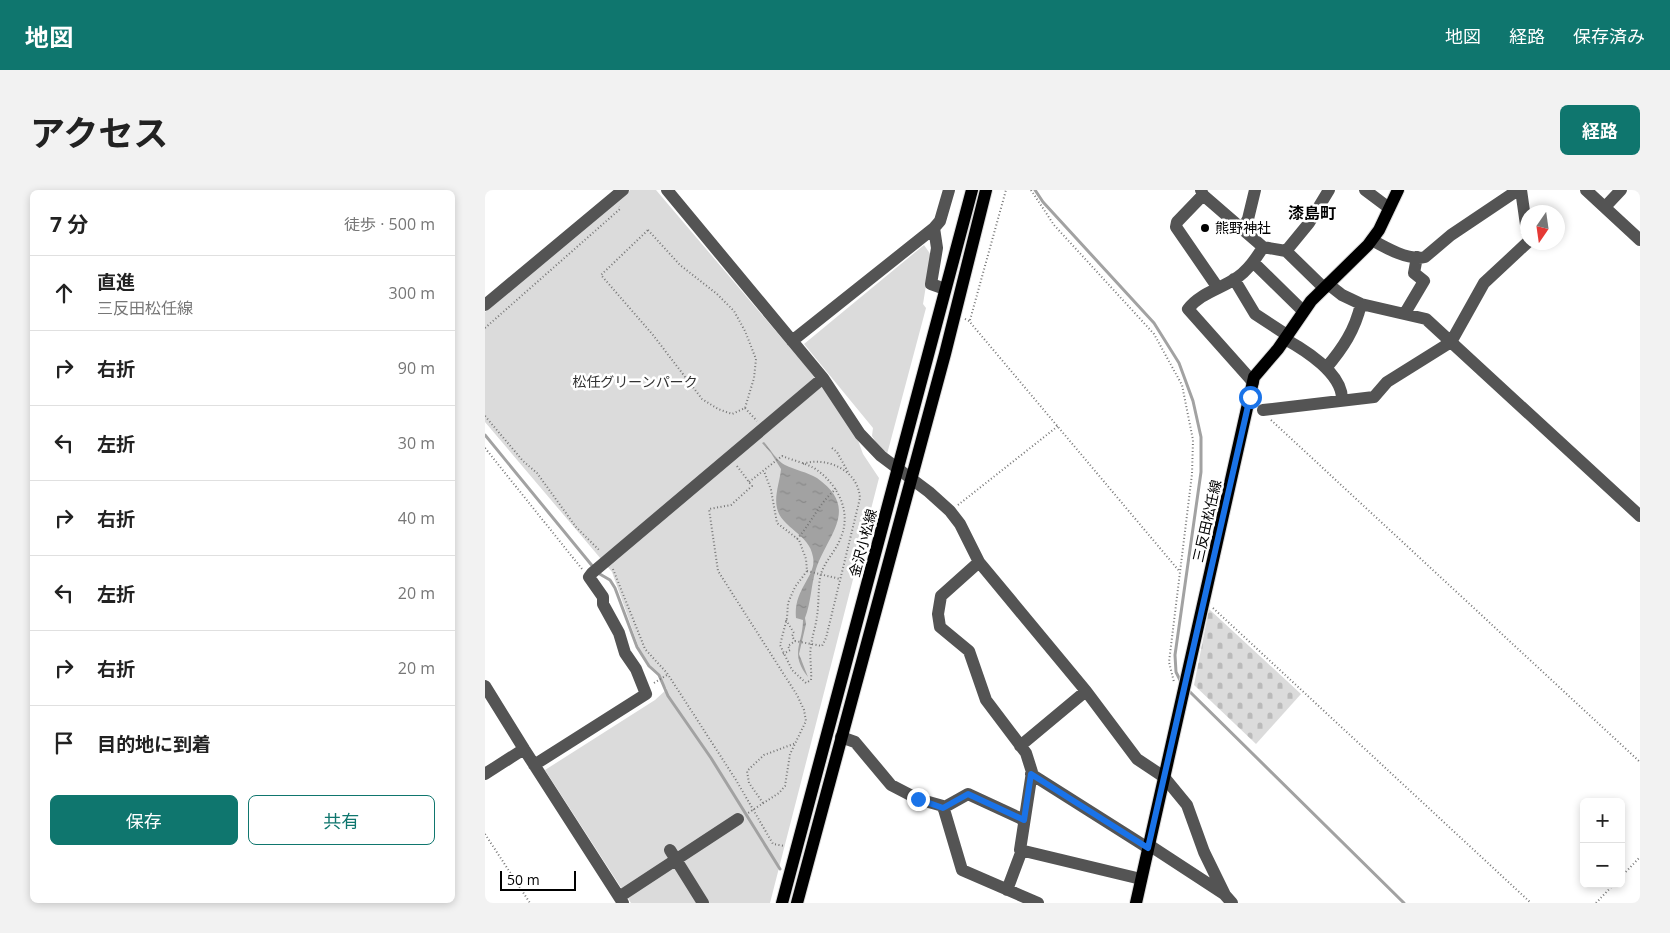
<!DOCTYPE html>
<html lang="ja">
<meta charset="utf-8">
<style>
body{margin:0;font-family:"Open Sans","Noto Sans JP",sans-serif;background:#f2f2f2;color:#222}
.controls{position:absolute;right:15px;bottom:15px;display:grid;overflow:hidden;border-radius:8px;box-shadow:0 2px 8px #0003}
.controls button{width:45px;height:45px;display:grid;place-items:center;padding:0;border:0;border-bottom:1px solid #e0e0e0;background:#fff;color:#222;font:25px sans-serif}
.compass{position:absolute;left:1035px;top:15px;width:45px;height:45px;border-radius:50%;background:#fff;box-shadow:0 2px 8px #0003;rotate:193deg}
.scale{position:absolute;left:15px;bottom:12px;width:76px;box-sizing:border-box;padding-left:5px;border:2px solid #000;border-top:0;font-size:14px;line-height:18px;white-space:nowrap;color:#000;-webkit-text-stroke:4px #fff;paint-order:stroke}
.stop{position:absolute;width:15px;height:15px;margin:-11px;border:4px solid #1a73e8;border-radius:50%;background:#fff}
.stop.end{background:#1a73e8;border-color:#fff;box-shadow:0 1px 5px #0008}
.list{margin:0;padding:0;list-style:none}
h2{display:flex;justify-content:space-between;align-items:center;height:65px;margin:0;padding:0 20px;font-size:21px}
h2 small{font-size:16px;font-weight:400;color:#767676}
.list li{display:grid;grid-template-columns:32px 1fr auto;gap:15px;align-items:center;box-sizing:border-box;height:75px;padding:0 20px;border-top:1px solid #e0e0e0}
.list b{display:block;font-size:19px;white-space:nowrap}
.list p{margin:0;font-size:16px;white-space:nowrap;color:#767676}
.list em{font-size:16px;font-style:normal;color:#767676}
.actions{display:flex;gap:10px;padding:15px 20px}
.actions a{flex:1;padding:11px 0;border:1px solid #0f766e;border-radius:8px;text-align:center;font-size:18px;color:#0f766e}
.actions .main{background:#0f766e;color:#fff}
.icon{flex:none;width:28px;height:28px;fill:none;stroke:currentColor;stroke-width:2;stroke-linecap:round;stroke-linejoin:round}
.map{position:relative;flex:none;width:1155px;height:713px;overflow:hidden;border-radius:8px}
header{display:flex;align-items:center;gap:30px;box-sizing:border-box;height:70px;padding:0 25px;background:#0f766e;color:#fff}
header strong{font-size:24px}
nav{display:flex;gap:28px;margin-inline-start:auto;font-size:18px}
.intro{display:flex;align-items:center;justify-content:space-between;box-sizing:border-box;height:120px;padding:0 30px}
h1{margin:0;font-size:35px}
.button{padding:12px 22px;border-radius:8px;background:#0f766e;color:#fff;font-size:18px;font-weight:700}
main{display:flex;gap:30px;padding:0 30px}
aside{flex:1;background:#fff;border-radius:8px;box-shadow:0 2px 8px #0003}
.map>svg:first-child{display:block}
.cemetery{fill:url(#cemetery-stones)}
.park{fill:#dbdbdb}
.water{fill:url(#water-ripples)}
.lines{fill:none;stroke-linecap:round;stroke-linejoin:round}
.stream{stroke:#a2a2a2;stroke-width:3}
.major-casing{stroke:#dbdbdb;stroke-width:14}
.path{stroke:#767676;stroke-width:2;stroke-dasharray:1 2.5;stroke-linecap:butt}
.minor{stroke:#545454;stroke-width:12}
.major{stroke:#000;stroke-width:12}
.route{stroke:#1a73e8;stroke-width:6}
.poi-dot{fill:#000;stroke:#fff;stroke-width:2}
.labels{text-anchor:middle;stroke-width:5;stroke-linejoin:round;paint-order:stroke}
.poi-label{font-size:14px;fill:#000;stroke:#fff;text-anchor:start}
.park-label{font-size:14px;fill:#323232;stroke:#fff}
.street-label{font-size:14px;fill:#000;stroke:#fff}
.quarter-label{font-size:16px;font-weight:bold;fill:#000;stroke:#fff}
</style>
<header>
<strong>地図</strong>
<nav><a>地図</a><a>経路</a><a>保存済み</a></nav>
</header>
<div class="intro"><h1>アクセス</h1><a class="button">経路</a></div>
<main>
<aside>
<h2>7 分<small>徒歩 · 500 m</small></h2>
<ul class="list">
<li><svg class="icon" aria-label="ahead" viewBox="0 0 24 24"><path d="M12 20V5M6 11l6-6 6 6"/></svg><div><b>直進</b><p>三反田松任線</p></div><em>300 m</em></li>
<li><svg class="icon" aria-label="right" viewBox="0 0 24 24"><path d="M7 20v-9h11M14 6l5 5-5 5"/></svg><div><b>右折</b></div><em>90 m</em></li>
<li><svg class="icon" aria-label="left" viewBox="0 0 24 24"><path d="M17 20v-9H6M10 6l-5 5 5 5"/></svg><div><b>左折</b></div><em>30 m</em></li>
<li><svg class="icon" aria-label="right" viewBox="0 0 24 24"><path d="M7 20v-9h11M14 6l5 5-5 5"/></svg><div><b>右折</b></div><em>40 m</em></li>
<li><svg class="icon" aria-label="left" viewBox="0 0 24 24"><path d="M17 20v-9H6M10 6l-5 5 5 5"/></svg><div><b>左折</b></div><em>20 m</em></li>
<li><svg class="icon" aria-label="right" viewBox="0 0 24 24"><path d="M7 20v-9h11M14 6l5 5-5 5"/></svg><div><b>右折</b></div><em>20 m</em></li>
<li><svg class="icon" aria-label="arrive" viewBox="0 0 24 24"><path d="M6 21V4h12l-3 4 3 4H6"/></svg><div><b>目的地に到着</b></div></li>
</ul>
<div class="actions"><a class="main">保存</a><a>共有</a></div>
</aside>
<div class="map">
<svg width="1155" height="713" viewBox="0 0 1155 713">
<defs>
<pattern id="cemetery-stones" width="16" height="16" patternUnits="userSpaceOnUse" patternTransform="scale(1.25)"><rect width="16" height="16" fill="#dbdbdb"/><path d="M2 7V4a2 2 0 0 1 4 0v3zM10 15v-3a2 2 0 0 1 4 0v3z" fill="#bababa"/></pattern>
<pattern id="water-ripples" width="26" height="14" patternUnits="userSpaceOnUse" patternTransform="scale(1.25)"><rect width="26" height="14" fill="#a2a2a2"/><path d="M2 4q2-2 4 0t4 0M15 11q2-2 4 0t4 0" fill="none" stroke="#8a8a8a"/></pattern>
</defs>
<rect width="100%" height="100%" fill="#fff"/>
<path class="cemetery" d="M 724,419 L 816,504 L 771,554 L 709,495 Z"/>
<path class="park" d="M 145,0 L 171,0 L 323,179 L 368,237 L 378,264 L 394,288 L 285,713 L 146,713 L 60,580 L 170,510 L 182,499 L 155,461 L 127,382 L 0,232 L 0,122 Z
M 439,55 L 446,65 L 438,114 L 441,118 L 401,268 L 387,246 L 388,238 L 319,154 Z"/>
<path class="water" d="M 279,252 C 285,259 292,271 300,275 C 310,280 322,282 332,288 C 376,319 342,345 331,379 C 326,395 326,413 320,428 L 321,434 L 314,464 L 323,487 C 304,463 318,454 318,430 L 311,428 C 308,399 332,386 328,367 C 325,344 296,338 292,318 C 289,306 295,291 296,279 L 286,263 L 277,253 Z"/>
<g class="lines">
<path class="stream" d="M 550,0 L 558,12 L 669,133 L 694,173 L 708,211 L 716,247 L 716,282 L 690,465 L 691,482 L 696,492
M 0,245 L 109,378
M 113,383 L 125,390 L 130,398 L 152,457 L 164,476 L 174,485 L 183,506 L 226,568 L 295,679
M 702,499 L 919,713"/>
<defs>
<path id="major" d="M 297,713 L 487,0
M 312,713 L 460,164 L 501,0
M 651,713 L 769,187 L 793,159 L 826,111 L 883,55 L 894,40 L 913,0"/>
</defs>
<use href="#major" class="major-casing"/>
<path class="path" d="M 546,0 L 569,35 L 669,144 L 697,195 L 708,250 L 707,284 L 684,472 L 689,492
M 163,40 L 195,75 L 232,104 L 249,121 L 260,141 L 271,169 L 269,188 L 260,218 L 247,224 L 233,219 L 217,209 L 168,145 L 116,85 Z
M 480,129 L 484,131 L 695,382
M 485,130 L 521,0
M 0,138 L 135,19 L 134,17
M 260,218 L 272,231
M 0,226 L 38,271 L 52,283 L 91,337 L 115,361
M 786,230 L 1155,572
M 0,258 L 97,379
M 347,258 L 352,262 L 363,282
M 252,276 L 267,296 L 246,315 L 224,319 L 233,381 L 312,505 L 319,520 L 321,531 L 305,564 L 300,596 L 294,603 L 263,623
M 264,292 L 297,266 C 307,270 320,273 329,278 C 352,293 367,321 356,347 C 351,362 338,372 335,388 C 333,401 334,414 332,426 C 331,436 327,446 326,456 C 324,466 327,478 326,490 L 321,493 L 307,480 L 295,455 L 302,428 L 303,413 L 310,397 L 322,381 L 321,369 L 314,350 L 292,333 L 286,300 L 279,281
M 473,315 L 573,236
M 312,349 C 328,331 333,314 351,299
M 128,379 L 160,459 L 182,483 L 251,590 L 288,654 L 300,656
M 322,381 L 355,389
M 728,418 L 1046,713
M 301,430 L 309,443 L 307,446 L 310,451
M 298,464 L 305,460 L 303,456 L 310,451 L 337,456 L 341,448 L 375,308 C 373,280 342,266 317,274
M 169,493 L 182,485
M 278,613 L 264,593 L 262,581 L 279,565 L 311,553
M 0,644 L 45,713
M 1136,687 L 1155,667
M 1111,713 L 1129,694"/>
<path class="minor" d="M 182,0 L 338,188 L 375,244 L 396,266 L 444,302 L 465,321 L 475,334 L 494,372 L 601,501 L 652,569 L 679,587 L 702,615 L 719,662 L 740,705 L 747,713
M 716,0 L 718,5 L 778,57 L 801,61 L 839,98
M 880,0 L 904,18
M 1036,0 L 1042,42
M 1101,0 L 1155,50
M 718,5 L 692,32 L 691,37 L 733,98
M 1120,17 L 1136,0
M 449,38 L 452,58 L 446,94 L 460,99
M 758,38 L 763,29 L 770,0
M 887,50 C 901,58 924,71 940,67 L 966,45 L 1033,0
M 801,61 L 824,33 L 844,0
M 769,73 L 818,121
M 749,89 L 770,124 L 802,145
M 843,94 L 857,105 L 876,114 L 941,129 L 1155,326
M 0,115 L 138,0
M 920,123 L 939,91 L 929,83 L 932,67
M 800,149 C 820,160 858,184 857,210
M 307,151 L 449,38 L 455,31 L 464,0
M 841,178 C 858,158 870,140 876,114
M 768,192 L 703,119 C 715,103 736,99 753,87 C 764,79 771,69 778,57
M 778,220 L 889,207 L 902,192 L 966,152 L 999,93 L 1043,52
M 494,372 L 456,406 L 453,424 L 455,437 L 484,461 L 501,510 L 541,563 L 547,582 L 535,660 L 656,689
M 0,496 L 39,559
M 356,547 L 370,552 L 406,595 L 433,609 L 458,616 L 477,680 L 553,713
M 535,556 L 601,501
M 49,575 L 161,504 L 151,479 L 140,463 L 134,443 L 118,414 L 118,407 L 104,387 L 107,383 L 338,188
M 0,584 L 39,559 L 138,713
M 546,584 L 663,658
M 458,618 L 483,604 L 539,630
M 664,655 L 739,704
M 185,660 L 218,713
M 522,700 L 537,660
M 134,707 L 253,629"/>
<use href="#major" class="major"/>
</g>
<g class="lines">
<path class="route" d="M 433,609 L 458,618 L 483,604 L 539,630 L 546,584 L 663,658 L 765,207"/>
</g>
<circle class="poi-dot" cx="720" cy="38" r="5"/>
<g class="labels">
<g class="poi-label">
<text x="730" y="43">熊野神社</text>
</g>
<g class="park-label">
<text x="150" y="197">松任グリーンパーク</text>
</g>
<g class="street-label">
<text transform="translate(722 331) rotate(-77)" y="5">三反田松任線</text>
<text transform="translate(378 353) rotate(-75)" y="5">金沢小松線</text>
</g>
<g class="quarter-label">
<text x="827" y="29">漆島町</text>
</g>
</g>
</svg>
<div class="controls">
<button>+</button>
<button>−</button>
</div>
<svg class="compass" viewBox="-18 -18 36 36"><path d="M0-13l5 13h-10z" fill="#e53935"/><path d="M0 13l5-13h-10z" fill="#767676"/></svg>
<div class="scale">50 m</div>
<div class="stop" style="left:765px;top:207px"></div>
<div class="stop end" style="left:433px;top:609px"></div>
</div>
</main>
